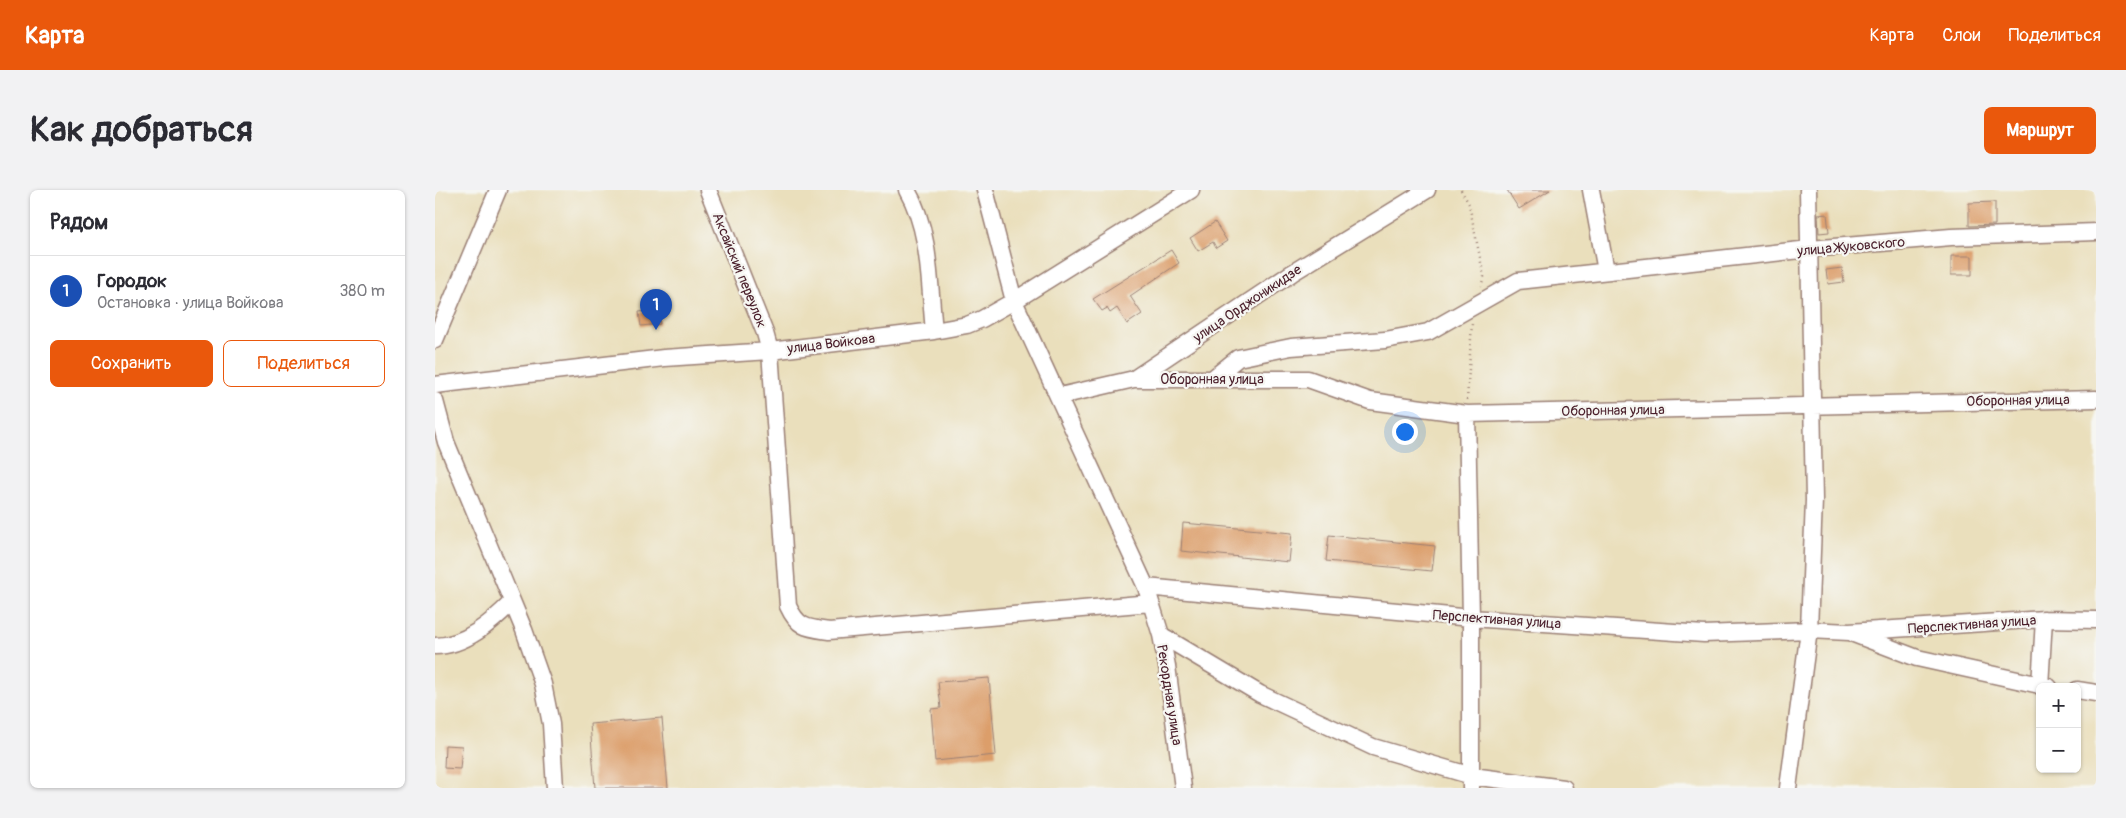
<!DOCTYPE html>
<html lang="ru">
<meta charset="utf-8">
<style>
body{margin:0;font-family:Pangolin,sans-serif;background:#f2f2f3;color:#2b2b33}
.controls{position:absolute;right:15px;bottom:15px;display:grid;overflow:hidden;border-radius:8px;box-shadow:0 1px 4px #0004}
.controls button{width:45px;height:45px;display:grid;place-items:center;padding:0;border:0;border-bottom:1px solid #e1e1e2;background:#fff;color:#2b2b33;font:25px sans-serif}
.you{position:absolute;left:969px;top:241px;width:18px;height:18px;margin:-12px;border:4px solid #fff;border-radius:50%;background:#1a73e8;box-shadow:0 0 0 8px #1a73e833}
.badge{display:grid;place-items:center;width:32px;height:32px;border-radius:50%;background:#ea580c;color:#fff;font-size:16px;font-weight:700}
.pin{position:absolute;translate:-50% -41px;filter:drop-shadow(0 1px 2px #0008)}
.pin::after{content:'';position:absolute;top:26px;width:18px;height:15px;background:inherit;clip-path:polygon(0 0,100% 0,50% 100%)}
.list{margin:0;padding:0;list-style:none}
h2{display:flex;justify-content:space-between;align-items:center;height:65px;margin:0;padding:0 20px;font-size:21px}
h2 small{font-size:16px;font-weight:400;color:#7c7c81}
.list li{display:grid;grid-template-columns:32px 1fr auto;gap:15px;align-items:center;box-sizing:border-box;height:70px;padding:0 20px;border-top:1px solid #e1e1e2}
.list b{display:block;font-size:19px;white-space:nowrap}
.list p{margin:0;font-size:16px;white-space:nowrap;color:#7c7c81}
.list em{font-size:16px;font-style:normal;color:#7c7c81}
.actions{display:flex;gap:10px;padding:15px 20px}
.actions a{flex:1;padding:11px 0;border:1px solid #ea580c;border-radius:8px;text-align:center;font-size:18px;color:#ea580c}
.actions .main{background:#ea580c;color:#fff}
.map{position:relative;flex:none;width:1661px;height:598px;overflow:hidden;border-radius:8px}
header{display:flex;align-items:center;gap:30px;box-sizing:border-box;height:70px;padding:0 25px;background:#ea580c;color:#fff}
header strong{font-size:24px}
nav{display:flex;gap:28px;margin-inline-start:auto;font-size:18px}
.intro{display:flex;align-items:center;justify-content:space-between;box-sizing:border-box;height:120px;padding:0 30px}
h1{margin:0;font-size:35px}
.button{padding:12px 22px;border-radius:8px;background:#ea580c;color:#fff;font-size:18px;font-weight:700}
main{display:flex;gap:30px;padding:0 30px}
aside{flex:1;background:#fff;border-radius:8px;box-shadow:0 1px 4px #0004}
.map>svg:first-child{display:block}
.building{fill:#dc9e6b}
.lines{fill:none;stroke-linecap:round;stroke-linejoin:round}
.minor-casing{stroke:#9a7f74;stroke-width:19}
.path{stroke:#9a7f74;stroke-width:2.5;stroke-dasharray:1 4;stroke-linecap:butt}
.minor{stroke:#fff;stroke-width:16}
.labels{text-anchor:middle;stroke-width:4.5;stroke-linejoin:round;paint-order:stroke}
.street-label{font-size:14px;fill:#4a1f2b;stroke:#f6f6f2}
</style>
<header>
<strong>Карта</strong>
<nav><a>Карта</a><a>Слои</a><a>Поделиться</a></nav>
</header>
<div class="intro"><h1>Как добраться</h1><a class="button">Маршрут</a></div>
<main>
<aside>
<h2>Рядом<small></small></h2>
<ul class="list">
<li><span class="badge" style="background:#1a4fb4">1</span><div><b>Городок</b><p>Остановка · улица Войкова</p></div><em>380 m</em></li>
</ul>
<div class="actions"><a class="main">Сохранить</a><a>Поделиться</a></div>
</aside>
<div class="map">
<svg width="1661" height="598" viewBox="0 0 1661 598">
<rect width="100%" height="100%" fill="#f6f6f2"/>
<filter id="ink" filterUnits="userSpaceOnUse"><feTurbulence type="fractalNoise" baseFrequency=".02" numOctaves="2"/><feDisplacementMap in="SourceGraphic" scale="10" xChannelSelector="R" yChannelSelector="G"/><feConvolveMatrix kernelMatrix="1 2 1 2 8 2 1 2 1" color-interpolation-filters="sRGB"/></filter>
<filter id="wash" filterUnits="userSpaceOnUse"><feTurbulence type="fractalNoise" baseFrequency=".0096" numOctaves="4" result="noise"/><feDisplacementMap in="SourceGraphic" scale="20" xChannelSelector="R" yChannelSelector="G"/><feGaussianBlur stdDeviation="1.12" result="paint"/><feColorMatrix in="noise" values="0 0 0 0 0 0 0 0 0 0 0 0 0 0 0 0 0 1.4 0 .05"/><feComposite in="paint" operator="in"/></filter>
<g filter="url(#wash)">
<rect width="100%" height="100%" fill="#eadfbc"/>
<g id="blocks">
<path class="building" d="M 1072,0 L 1115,0 L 1084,19 Z
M 1560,12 L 1560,35 L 1534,36 L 1534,13 Z
M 1392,24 L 1394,42 L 1384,43 L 1383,25 Z
M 780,32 L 792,51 L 781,58 L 778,52 L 763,61 L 755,48 Z
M 736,60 L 744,73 L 695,106 L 707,124 L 692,134 L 682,118 L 675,123 L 672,118 L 667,121 L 658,109 Z
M 1516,66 L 1537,66 L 1537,85 L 1516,85 Z
M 1407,78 L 1409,92 L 1393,94 L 1391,80 Z
M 223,120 L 225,134 L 206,136 L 204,122 Z
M 748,333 L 857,343 L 854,372 L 746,361 Z
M 894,345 L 1000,356 L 997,381 L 891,371 Z
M 554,488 L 561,565 L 500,571 L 496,519 L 506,518 L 503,492 Z
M 227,528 L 233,598 L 160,598 L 155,534 Z
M 10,555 L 27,556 L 25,579 L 9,578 Z"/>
</g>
</g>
<g filter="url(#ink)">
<use href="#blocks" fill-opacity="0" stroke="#9a7f74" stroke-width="1"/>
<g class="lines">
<defs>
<path id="minor" d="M 273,0 L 330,143 L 335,161 L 353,416 C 363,438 372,438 394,441 L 716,413
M 472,0 C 496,42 494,94 499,141
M 550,0 L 579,111 L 711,397 L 726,445 L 732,476 L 748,598
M 1156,0 L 1171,81
M 0,150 L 63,0
M 699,189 L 873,189 L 935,211 L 1032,224 L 1661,209
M 777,189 L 803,168 L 856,157 L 950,150 L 993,142 L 1083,91 L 1375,59 L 1516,47 L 1661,42
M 0,195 L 229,168 L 335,161 L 499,141 L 532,135 L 547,129 L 579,111 L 756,0
M 625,206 L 699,189 L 857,83 L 992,0
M 0,211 L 11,252 L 89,440 L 108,494 L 116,534 L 120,598
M 1032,224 L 1036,428 L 1036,598
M 711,397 L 1036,428 L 1269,444 L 1374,440 L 1414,442 L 1609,429 L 1661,430
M 1419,444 L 1482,468 L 1614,497
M 726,445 L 825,504 L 938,557 L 1037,586 L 1129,598
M 0,456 C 30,456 57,432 77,412
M 1605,496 L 1609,429
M 1642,500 L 1661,503
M 1353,598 L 1374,440 L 1379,310 L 1373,0"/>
</defs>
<use href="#minor" class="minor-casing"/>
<path class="path" d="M 1026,0 L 1034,14 L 1049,87 L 1046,96
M 1032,210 L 1037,133"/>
<use href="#minor" class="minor"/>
</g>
</g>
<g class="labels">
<g class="street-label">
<text transform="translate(1416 56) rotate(-5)" y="5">улица Жуковского</text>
<text transform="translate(305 80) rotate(68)" y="5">Аксайский переулок</text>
<text transform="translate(812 113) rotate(-34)" y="5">улица Орджоникидзе</text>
<text transform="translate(396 153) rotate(-7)" y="5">улица Войкова</text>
<text x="777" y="194">Оборонная улица</text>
<text transform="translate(1583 210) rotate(-1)" y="5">Оборонная улица</text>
<text transform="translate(1178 220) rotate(-1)" y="5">Оборонная улица</text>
<text transform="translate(1062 429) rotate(4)" y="5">Перспективная улица</text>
<text transform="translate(1537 434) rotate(-4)" y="5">Перспективная улица</text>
<text transform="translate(735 505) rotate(81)" y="5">Рекордная улица</text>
</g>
</g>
</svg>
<div class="controls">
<button>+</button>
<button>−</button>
</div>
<div class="you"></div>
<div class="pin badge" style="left:221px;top:140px;background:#1a4fb4">1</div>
</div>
</main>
